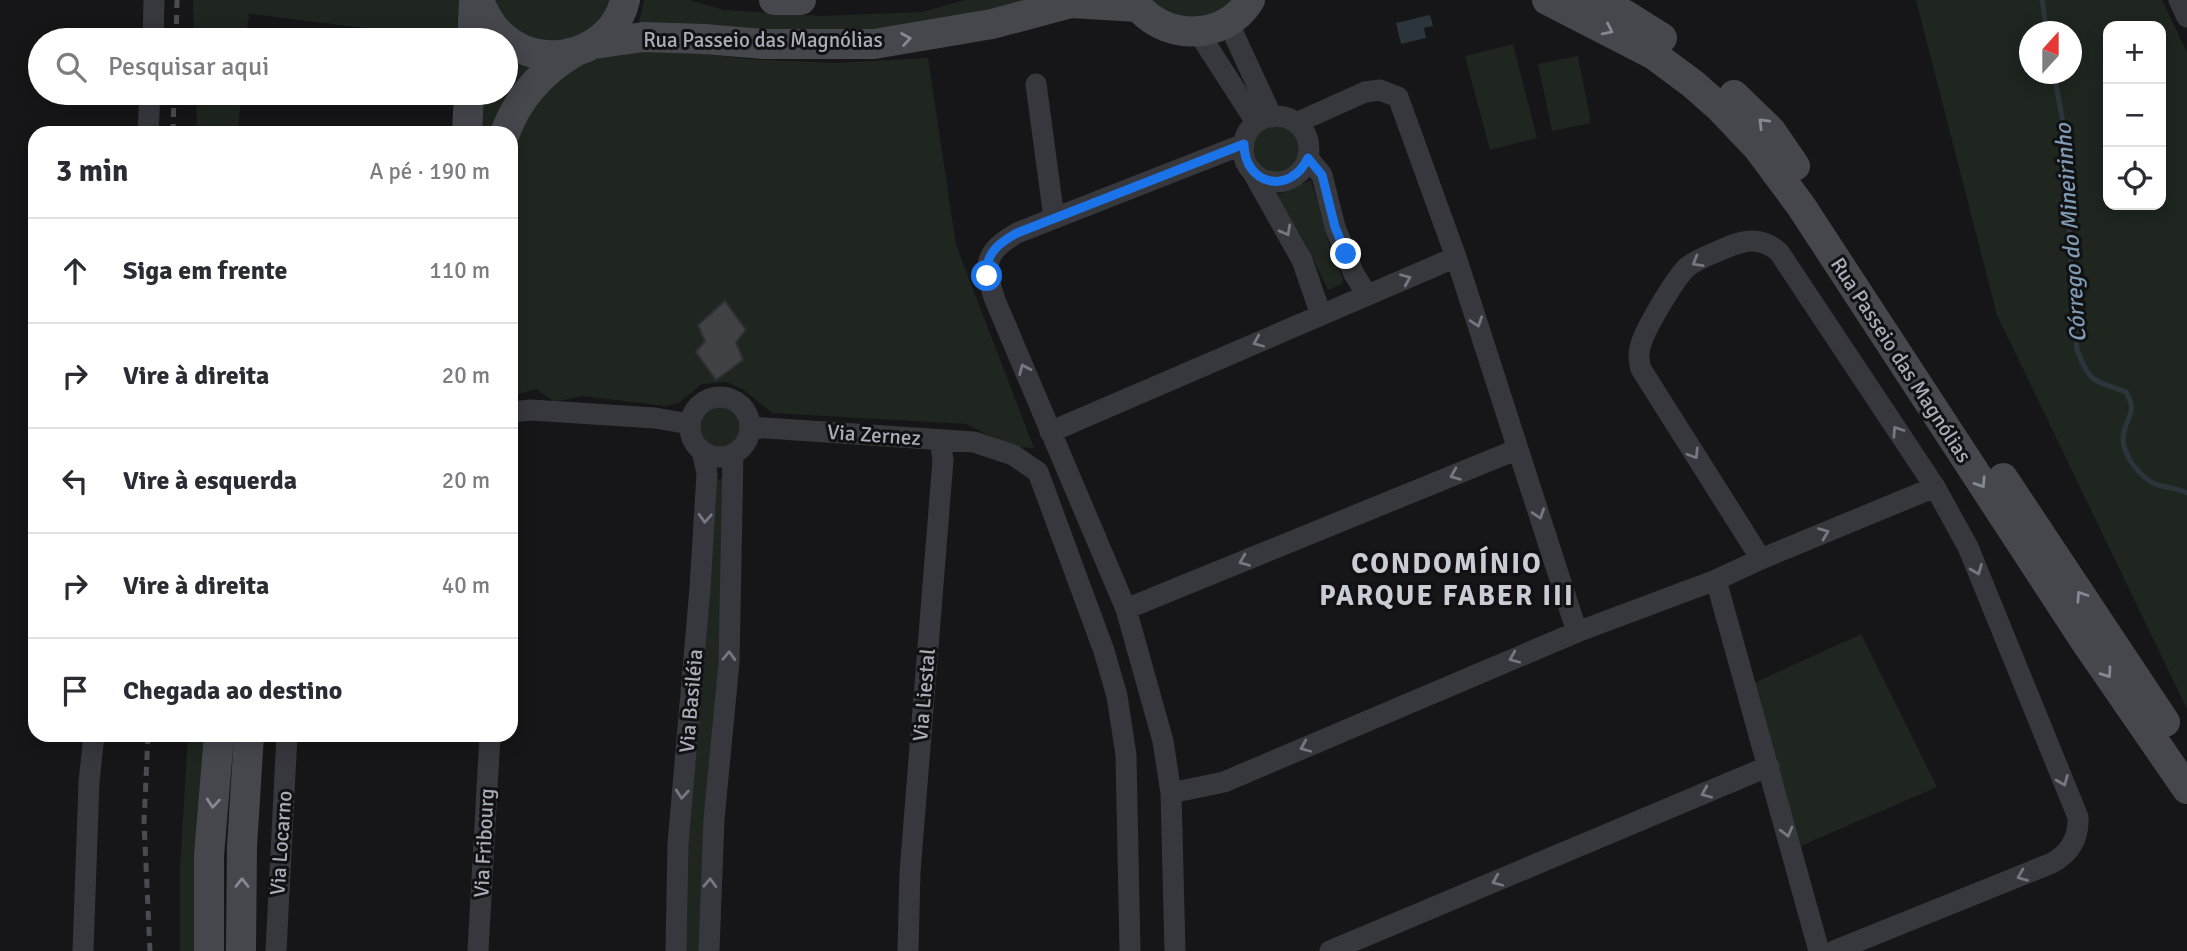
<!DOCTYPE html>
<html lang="pt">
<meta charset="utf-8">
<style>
body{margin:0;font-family:Signika,sans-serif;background:#f2f2f3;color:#2b2b33}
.controls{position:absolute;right:21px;top:21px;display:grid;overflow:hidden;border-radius:14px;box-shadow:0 4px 18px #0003}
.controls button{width:63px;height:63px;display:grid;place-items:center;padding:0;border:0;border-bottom:2px solid #e1e1e2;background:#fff;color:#2b2b33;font:35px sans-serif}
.compass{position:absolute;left:2019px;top:21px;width:63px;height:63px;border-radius:50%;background:#fff;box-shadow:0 4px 18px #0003;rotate:21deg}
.stop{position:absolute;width:21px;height:21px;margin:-16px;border:5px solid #1a73e8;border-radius:50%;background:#fff}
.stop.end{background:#1a73e8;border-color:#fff;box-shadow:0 2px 7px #0008}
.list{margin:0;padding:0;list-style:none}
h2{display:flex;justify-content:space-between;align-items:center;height:91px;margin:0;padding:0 28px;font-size:30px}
h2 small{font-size:23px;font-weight:400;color:#7c7c81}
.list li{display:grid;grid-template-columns:46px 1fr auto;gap:21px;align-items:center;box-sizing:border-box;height:105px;padding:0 28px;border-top:2px solid #e1e1e2}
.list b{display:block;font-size:26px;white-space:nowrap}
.list em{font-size:23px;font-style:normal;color:#7c7c81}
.icon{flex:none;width:38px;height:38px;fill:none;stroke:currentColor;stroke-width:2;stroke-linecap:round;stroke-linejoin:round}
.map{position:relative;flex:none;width:2187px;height:951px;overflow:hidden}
.search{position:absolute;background:#fff;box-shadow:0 4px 18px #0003;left:28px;top:28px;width:490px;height:77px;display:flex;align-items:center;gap:18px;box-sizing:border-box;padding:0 24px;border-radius:38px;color:#7c7c81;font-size:26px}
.panel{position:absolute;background:#fff;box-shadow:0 4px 18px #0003;left:28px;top:126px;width:490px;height:616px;border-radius:21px}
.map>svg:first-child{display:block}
.green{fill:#1e261f;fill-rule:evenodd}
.water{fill:#2c353c}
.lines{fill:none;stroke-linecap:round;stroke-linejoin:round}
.stream{stroke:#2c353c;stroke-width:5}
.building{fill:#404145;stroke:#303034;stroke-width:2}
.street{stroke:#37383d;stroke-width:21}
.secondary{stroke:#45474d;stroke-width:30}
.rail{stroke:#4a4c52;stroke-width:5;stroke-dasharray:9 7;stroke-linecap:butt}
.oneway{stroke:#858993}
.oneway2{stroke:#757881}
.route{stroke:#1a73e8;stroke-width:9}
.labels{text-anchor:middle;stroke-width:6;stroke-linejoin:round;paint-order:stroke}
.street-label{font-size:21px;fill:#a8adb8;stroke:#111113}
.water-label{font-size:23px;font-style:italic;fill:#7f9bb3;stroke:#111113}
.district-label{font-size:28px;font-weight:bold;letter-spacing:2px;fill:#c9ccd4;stroke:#111113}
</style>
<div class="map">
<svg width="2187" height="951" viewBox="0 0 2187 951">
<rect width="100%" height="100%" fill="#161618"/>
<path class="green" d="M 193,0 L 459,0 L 456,39 L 249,14 L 246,40 L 194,40 Z
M 495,0 L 612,0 C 588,53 518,55 495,0 Z
M 644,0 L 690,0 L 724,10 L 822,16 L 922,12 L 965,0 L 1047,0 L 994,8 L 947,21 L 876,35 L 644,24 L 639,22 Z
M 1143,0 L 1234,0 L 1213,17 L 1180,22 Z
M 1916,0 L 2162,0 L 2187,52 L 2187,709 L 1997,315 ZM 2108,26 L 2161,26 L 2161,205 L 2108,205 ZM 2030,32 L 2072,32 L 2072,74 L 2030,74 Z
M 1513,44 L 1537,138 L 1490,150 L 1465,56 Z
M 651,48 L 748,59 L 835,63 L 928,58 L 956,245 L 1034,448 L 1010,447 L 967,424 L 772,413 L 744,390 L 727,382 L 702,384 L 679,403 L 666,406 L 582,396 L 555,402 L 536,389 L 511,397 L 511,300 L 513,288 L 511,287 L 511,137 L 541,87 L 592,57 Z
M 506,53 L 533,68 L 492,133 L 476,133 L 479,93 L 506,93 Z
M 1578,56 L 1591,123 L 1552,131 L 1538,64 Z
M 196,93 L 241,93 L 238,133 L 197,133 Z
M1251 148a24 24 0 1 1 48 0a24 24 0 1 1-48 0Z
M 1311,180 L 1328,240 L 1343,279 L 1342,284 L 1328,290 L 1306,244 L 1277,195 Z
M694 426a25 25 0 1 1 50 0a25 25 0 1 1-50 0Z
M 727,477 L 731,480 L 700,951 L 682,951 L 686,850 L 716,480 Z
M 1861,634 L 1937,787 L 1796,848 L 1752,684 Z
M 188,735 L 209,735 L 200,951 L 180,951 L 180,868 Z"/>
<path class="water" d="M 1430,15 L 1433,26 L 1424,28 L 1426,38 L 1401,44 L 1396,23 Z"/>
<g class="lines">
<path class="stream" d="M 2042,0 L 2047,32
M 2054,74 L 2062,117 L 2077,350 C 2090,384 2094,380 2126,392 C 2137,412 2129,412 2124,432 C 2119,450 2136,472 2151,482 C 2161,488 2176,487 2187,493"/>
</g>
<path class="building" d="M 725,301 L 746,330 L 736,342 L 743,360 L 716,380 L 696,352 L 705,341 L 698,325 Z"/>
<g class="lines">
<path class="street" d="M 2179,0 L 2187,17
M 1228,22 L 1272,117
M 1198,32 L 1256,122
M 153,40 L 154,0
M 1036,84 L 1054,218
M1243 149a33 33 0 1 1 66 0a33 33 0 1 1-66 0Z
M 1296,123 L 1365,92 L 1380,90 L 1398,97 L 1456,257 L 1577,632
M 148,133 L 150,93
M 1308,158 L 1322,175 L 1335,227 L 1354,274 L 1367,295
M 1252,171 L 1302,260 L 1321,315
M690 427a30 30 0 1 1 60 0a30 30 0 1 1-60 0Z
M 511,412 L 531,410 L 655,418 L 690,424
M 750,427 L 974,442 L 1013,455 L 1038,472 L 1104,651 L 1117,696 L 1126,755 L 1130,951
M 1050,432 L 1456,257
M 1761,559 L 1641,369 C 1639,362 1638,355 1640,348 C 1643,331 1674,281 1686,268 C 1694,261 1704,257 1714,253 C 1738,242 1757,233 1779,252 L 1935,487 L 1968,547 L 2078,817 C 2079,838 2070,853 2052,863 L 1834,951
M 1716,580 L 1819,951
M 1126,609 L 1518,449
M 1171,793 L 1224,782 L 1577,632 L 1716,580 L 1761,559 L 1935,487
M 83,951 L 89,782 L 94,735
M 276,951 L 287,735
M 478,951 L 490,735
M 676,951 L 678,844 L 700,588 L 707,473 L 702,451
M 709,951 L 714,819 L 729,663 L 733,454
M 908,951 L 910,872 L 943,460 L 940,440
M 1175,951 L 1171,793 L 1163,741 L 1126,609 L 995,300 C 983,265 984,252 1017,233 L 1244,144
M 1330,951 L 1769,766"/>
<path class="secondary" d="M 479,0 C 485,16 493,30 507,40 C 547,72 614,51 625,0
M 774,0 L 801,0
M 1133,0 C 1160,41 1224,43 1250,0
M 1547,0 L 1654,55 L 1693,84 L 1719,107 L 1758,148 L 1801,206 L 2085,641 L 2187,789
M 1594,0 L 1624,14 L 1662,38
M 472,40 L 474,0
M 594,44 L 643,37 L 704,39 L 764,44 L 874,44 L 992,24 L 1071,3 L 1138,7
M 1734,95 L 1771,131 L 1795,166
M 467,133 L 469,93
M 505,133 C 518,98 541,72 573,53
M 2003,478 L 2165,722
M 209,951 L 209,856 L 219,735
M 241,951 L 242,847 L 249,735"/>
<path class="rail" d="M 176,40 L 177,0
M 173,133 L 174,93
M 148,735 L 144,822 L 150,951"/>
</g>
<defs><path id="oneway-chevron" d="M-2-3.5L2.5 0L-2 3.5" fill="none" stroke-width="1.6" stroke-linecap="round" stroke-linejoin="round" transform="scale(1.75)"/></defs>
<g class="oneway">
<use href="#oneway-chevron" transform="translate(1608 30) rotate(26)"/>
<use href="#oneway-chevron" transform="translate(906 39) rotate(-9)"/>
<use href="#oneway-chevron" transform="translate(1763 123) rotate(-135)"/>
<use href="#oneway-chevron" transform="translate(1981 483) rotate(57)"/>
<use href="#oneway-chevron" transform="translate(2081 596) rotate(-124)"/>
<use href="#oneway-chevron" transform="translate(2107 673) rotate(55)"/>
<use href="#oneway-chevron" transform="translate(213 803) rotate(95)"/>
<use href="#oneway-chevron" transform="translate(242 883) rotate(-90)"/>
</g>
<g class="oneway2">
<use href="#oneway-chevron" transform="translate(1286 231) rotate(61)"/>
<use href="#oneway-chevron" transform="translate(1697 262) rotate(150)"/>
<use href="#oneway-chevron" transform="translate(1406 279) rotate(-23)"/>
<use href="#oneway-chevron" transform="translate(1477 322) rotate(72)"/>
<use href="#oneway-chevron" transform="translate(1258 342) rotate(157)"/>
<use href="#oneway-chevron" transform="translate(1024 369) rotate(-113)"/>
<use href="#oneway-chevron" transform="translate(1897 431) rotate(-124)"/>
<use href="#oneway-chevron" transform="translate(1694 454) rotate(58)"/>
<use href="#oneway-chevron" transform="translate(1455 475) rotate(158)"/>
<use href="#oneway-chevron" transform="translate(1539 514) rotate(72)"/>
<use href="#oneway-chevron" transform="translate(705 518) rotate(93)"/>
<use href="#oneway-chevron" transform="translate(1824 533) rotate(-22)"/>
<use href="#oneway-chevron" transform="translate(1244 561) rotate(158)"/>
<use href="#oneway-chevron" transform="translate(1977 570) rotate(68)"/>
<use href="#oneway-chevron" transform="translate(729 656) rotate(-88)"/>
<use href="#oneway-chevron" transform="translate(1514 658) rotate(157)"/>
<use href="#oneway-chevron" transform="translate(1305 747) rotate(157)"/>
<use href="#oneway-chevron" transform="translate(2063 781) rotate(68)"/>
<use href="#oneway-chevron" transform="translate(1706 793) rotate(157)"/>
<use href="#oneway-chevron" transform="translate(682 794) rotate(95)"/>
<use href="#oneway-chevron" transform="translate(1787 832) rotate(75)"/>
<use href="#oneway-chevron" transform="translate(2022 876) rotate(158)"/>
<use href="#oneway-chevron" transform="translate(1497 881) rotate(157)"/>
<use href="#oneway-chevron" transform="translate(710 883) rotate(-88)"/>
</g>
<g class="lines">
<path class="route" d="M 987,276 C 985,253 999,243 1017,233 L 1244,144 C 1244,185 1290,196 1308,158 L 1322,175 L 1335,227 L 1346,254"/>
</g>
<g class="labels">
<g class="street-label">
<text x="763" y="47">Rua Passeio das Magnólias</text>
<text transform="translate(1901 360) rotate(57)" y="7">Rua Passeio das Magnólias</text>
<text transform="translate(874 435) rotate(4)" y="7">Via Zernez</text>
<text transform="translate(924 695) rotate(-85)" y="7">Via Liestal</text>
<text transform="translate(691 701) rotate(-85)" y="7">Via Basiléia</text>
<text transform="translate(281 843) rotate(-86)" y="7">Via Locarno</text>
<text transform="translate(484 843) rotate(-87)" y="7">Via Fribourg</text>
</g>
<g class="water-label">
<text transform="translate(2070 233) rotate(-94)" y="8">Córrego do Mineirinho</text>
</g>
<g class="district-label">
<text x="1447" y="573">CONDOMÍNIO<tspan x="1447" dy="32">PARQUE FABER III</tspan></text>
</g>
</g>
</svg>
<div class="controls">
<button>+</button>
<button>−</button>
<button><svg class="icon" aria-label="locate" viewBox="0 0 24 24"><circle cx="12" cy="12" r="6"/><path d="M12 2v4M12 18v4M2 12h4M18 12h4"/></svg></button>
</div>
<svg class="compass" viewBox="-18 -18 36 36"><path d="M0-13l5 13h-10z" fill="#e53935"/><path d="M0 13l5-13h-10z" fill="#7c7c81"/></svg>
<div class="stop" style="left:987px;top:276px"></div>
<div class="stop end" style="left:1346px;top:254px"></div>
<div class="search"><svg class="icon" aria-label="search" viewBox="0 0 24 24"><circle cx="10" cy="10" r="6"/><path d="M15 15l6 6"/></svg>Pesquisar aqui</div>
<section class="panel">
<h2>3 min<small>A pé · 190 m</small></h2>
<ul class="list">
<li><svg class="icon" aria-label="ahead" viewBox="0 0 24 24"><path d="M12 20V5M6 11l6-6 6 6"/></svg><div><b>Siga em frente</b></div><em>110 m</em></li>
<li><svg class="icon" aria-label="right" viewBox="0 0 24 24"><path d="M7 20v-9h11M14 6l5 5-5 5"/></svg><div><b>Vire à direita</b></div><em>20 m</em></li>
<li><svg class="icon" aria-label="left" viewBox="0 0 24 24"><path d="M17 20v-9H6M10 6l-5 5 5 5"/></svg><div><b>Vire à esquerda</b></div><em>20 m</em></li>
<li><svg class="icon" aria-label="right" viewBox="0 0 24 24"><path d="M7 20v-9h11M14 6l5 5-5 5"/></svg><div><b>Vire à direita</b></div><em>40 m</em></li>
<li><svg class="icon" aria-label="arrive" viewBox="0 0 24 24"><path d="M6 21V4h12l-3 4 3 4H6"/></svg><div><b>Chegada ao destino</b></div></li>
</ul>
</section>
</div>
